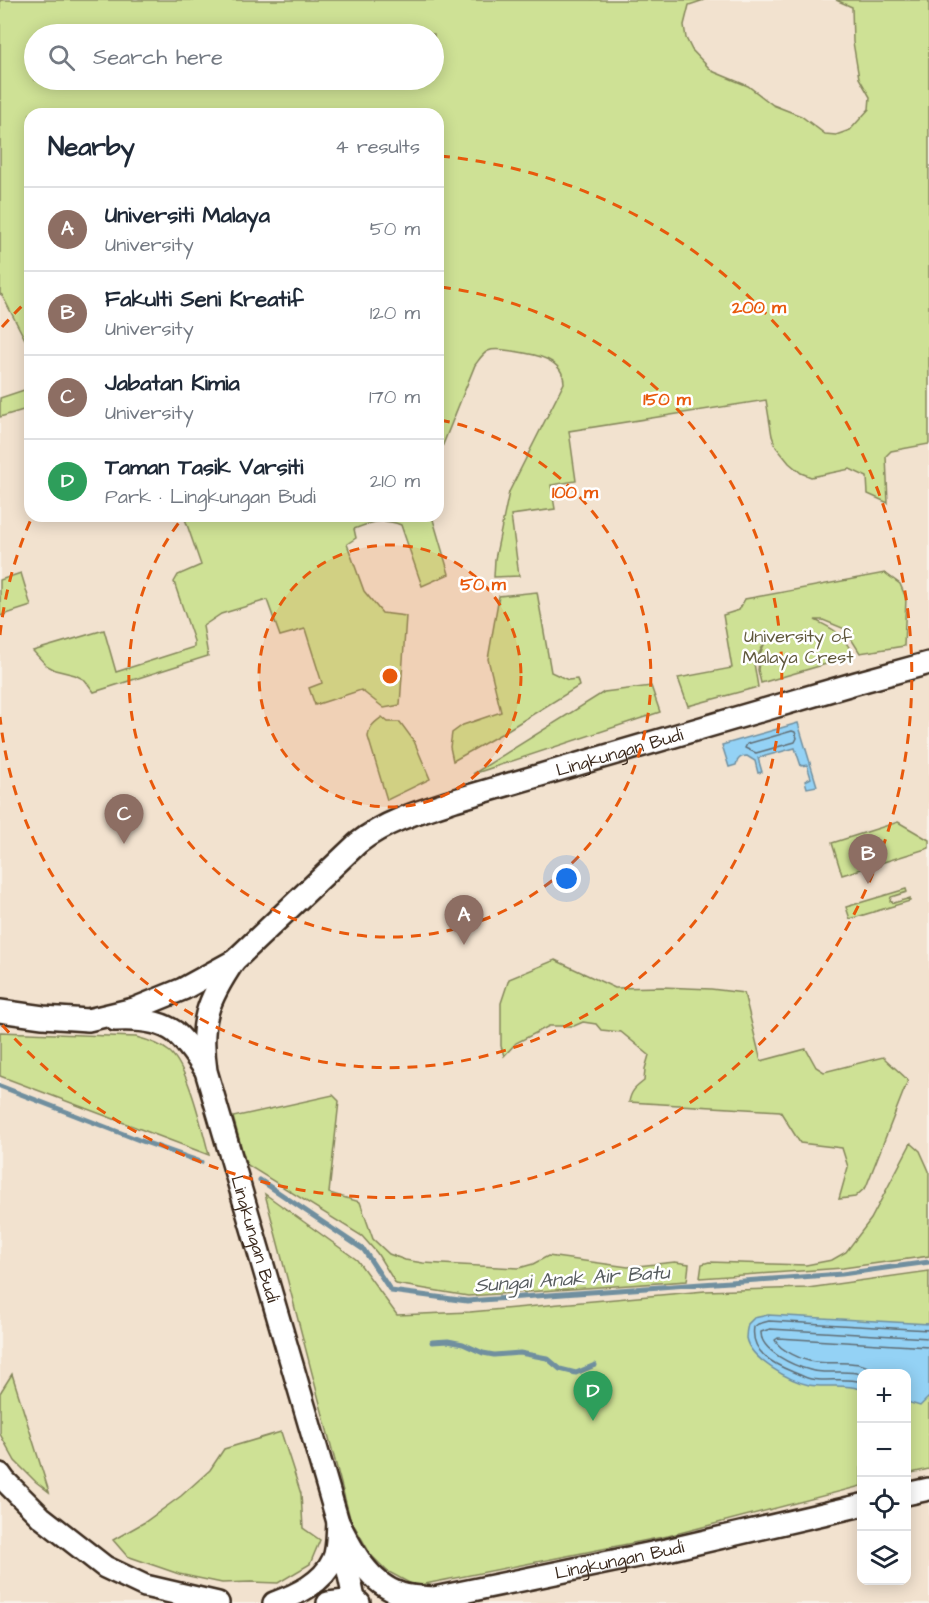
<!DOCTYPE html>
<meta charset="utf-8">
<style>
body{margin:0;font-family:"Architects Daughter",sans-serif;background:#f2f2f3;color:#1f2937}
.controls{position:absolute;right:18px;bottom:18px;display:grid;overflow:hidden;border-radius:12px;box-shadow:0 3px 15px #0003}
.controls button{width:54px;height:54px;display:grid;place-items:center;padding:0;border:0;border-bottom:2px solid #e0e1e3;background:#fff;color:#1f2937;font:30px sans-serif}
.you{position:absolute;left:567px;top:879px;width:21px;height:21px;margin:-15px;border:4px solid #fff;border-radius:50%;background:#1a73e8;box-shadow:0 0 0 9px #1a73e833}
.badge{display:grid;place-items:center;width:39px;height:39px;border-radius:50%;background:#d1495b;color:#fff;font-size:20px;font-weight:700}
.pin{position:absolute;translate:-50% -50px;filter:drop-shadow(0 2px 3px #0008)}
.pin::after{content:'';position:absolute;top:32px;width:21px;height:18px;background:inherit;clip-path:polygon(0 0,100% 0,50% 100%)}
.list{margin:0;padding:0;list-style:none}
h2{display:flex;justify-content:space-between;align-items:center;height:78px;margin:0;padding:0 24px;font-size:26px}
h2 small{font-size:20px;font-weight:400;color:#747a83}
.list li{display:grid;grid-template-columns:39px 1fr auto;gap:18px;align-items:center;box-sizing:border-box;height:84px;padding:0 24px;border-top:2px solid #e0e1e3}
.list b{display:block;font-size:22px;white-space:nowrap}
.list p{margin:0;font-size:20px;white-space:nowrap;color:#747a83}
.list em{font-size:20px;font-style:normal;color:#747a83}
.icon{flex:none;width:33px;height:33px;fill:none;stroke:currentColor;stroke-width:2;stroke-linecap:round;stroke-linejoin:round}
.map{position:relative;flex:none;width:929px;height:1603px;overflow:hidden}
.search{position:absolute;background:#fff;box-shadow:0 3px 15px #0003;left:24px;top:24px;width:420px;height:66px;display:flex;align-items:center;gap:15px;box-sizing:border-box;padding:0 21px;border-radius:33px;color:#747a83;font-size:22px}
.panel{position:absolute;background:#fff;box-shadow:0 3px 15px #0003;left:24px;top:108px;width:420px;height:414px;border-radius:18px}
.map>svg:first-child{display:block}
.built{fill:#f2e2cf;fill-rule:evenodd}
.green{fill:#cee195;stroke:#84865a;stroke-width:1.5;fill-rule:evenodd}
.water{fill:#94d2f5;stroke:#708f9f;stroke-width:1.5}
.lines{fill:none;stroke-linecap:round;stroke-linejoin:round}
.shore{stroke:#5f6d74;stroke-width:1.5}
.stream{stroke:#708f9f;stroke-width:5}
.minor-casing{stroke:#3b2a1e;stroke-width:26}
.minor{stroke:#fff;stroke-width:21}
.ring{fill:none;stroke:#e8590c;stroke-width:3;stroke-dasharray:10 8}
.labels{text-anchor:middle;stroke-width:5;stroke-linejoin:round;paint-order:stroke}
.park-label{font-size:18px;fill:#60583c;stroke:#fff}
.street-label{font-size:18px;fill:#3b2a1e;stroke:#fff}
.water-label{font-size:20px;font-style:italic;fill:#565c5e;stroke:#fff}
.centre{fill:#e8590c;stroke:#fff;stroke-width:3}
.ring-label{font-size:18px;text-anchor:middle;font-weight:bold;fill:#e8590c;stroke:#fff;stroke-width:5;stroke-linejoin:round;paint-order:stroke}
</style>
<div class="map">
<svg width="929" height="1603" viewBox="0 0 929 1603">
<rect width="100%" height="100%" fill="#f9f2e9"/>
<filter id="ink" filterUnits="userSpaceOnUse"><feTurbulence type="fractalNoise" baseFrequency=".0167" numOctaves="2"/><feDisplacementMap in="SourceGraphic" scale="12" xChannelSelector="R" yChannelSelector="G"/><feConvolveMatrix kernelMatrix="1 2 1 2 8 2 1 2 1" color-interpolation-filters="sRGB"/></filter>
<g filter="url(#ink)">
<path class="built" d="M 0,0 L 929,0 L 929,1603 L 0,1603 ZM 34,34 L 434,34 L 434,80 L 34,80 ZM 30,114 L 438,114 L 438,516 L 30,516 ZM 862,1374 L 906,1374 L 906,1580 L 862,1580 Z"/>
<path class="green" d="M 0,0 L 704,0 L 689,5 L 684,25 L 686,38 L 692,50 L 712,71 L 748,86 L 773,105 L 801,116 L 825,134 L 836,135 L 850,130 L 869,109 L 870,97 L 859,78 L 853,42 L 852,7 L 836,0 L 929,0 L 929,444 L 891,451 L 886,456 L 888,503 L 868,494 L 867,477 L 850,469 L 811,477 L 801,473 L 789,463 L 776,447 L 772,436 L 766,400 L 569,431 L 576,481 L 551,485 L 555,509 L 511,515 L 519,576 L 494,577 L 495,559 L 509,492 L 564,383 C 563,357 531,354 512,351 C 504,350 495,348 488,351 C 482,354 479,360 475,365 L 438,457 L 438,114 L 30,114 L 30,349 L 2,295 L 0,294 ZM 34,34 L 434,34 L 434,80 L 34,80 Z
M 30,388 L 30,408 L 0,417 L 0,398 Z
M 184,516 L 432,516 L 449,574 L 422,586 L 401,525 C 383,518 372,522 354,529 L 356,538 L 347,544 L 364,591 L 382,613 L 406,616 L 400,705 L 384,708 L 361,690 L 315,705 L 309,688 L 322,683 L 305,629 L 280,636 L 267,600 L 221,614 L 203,626 L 208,656 L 94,692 L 85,680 L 75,675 L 55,670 L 46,665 L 33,651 L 104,630 L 116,672 L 194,647 L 194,641 L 174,582 L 178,575 L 201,565 Z
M 21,573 L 31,606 L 0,616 L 0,580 Z
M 885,573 L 900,584 L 906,598 L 904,646 L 860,653 L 845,629 L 823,620 L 815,620 C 834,630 841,631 852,653 L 840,660 L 761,683 L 758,670 L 760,654 L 766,640 L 754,663 L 758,687 L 688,706 L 678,678 L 732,668 L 723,615 L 739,610 L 745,599 Z
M 537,592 L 551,672 L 568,680 L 577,679 L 579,686 L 501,734 L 453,761 L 450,747 L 452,733 L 463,725 L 501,712 L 488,659 L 499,596 Z
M 651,686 L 660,712 L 473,774 L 604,692 Z
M 382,717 L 388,722 L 400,722 L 414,741 L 430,779 L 387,800 L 368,737 C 369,726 374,723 382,717 Z
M 898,822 L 929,840 L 929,848 L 842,875 L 832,843 Z
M 906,889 L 907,892 L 891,897 L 890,901 L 894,903 L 910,898 L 910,901 L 850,919 L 846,907 Z
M 555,960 L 615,988 L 662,987 L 711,989 L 744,993 L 761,1061 L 806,1049 L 816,1067 L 824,1072 L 883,1057 L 908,1080 L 866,1187 L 855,1197 L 839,1199 L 848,1167 L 842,1148 L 800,1143 L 780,1111 L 629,1102 C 631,1091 635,1088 644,1081 L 645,1069 L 649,1055 L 621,1032 L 601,1030 L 596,1024 L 583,1022 L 574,1026 L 549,1026 L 516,1043 L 504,1056 L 501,1046 L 501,1003 L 509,979 Z
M 0,1032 L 136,1037 C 148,1040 160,1044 170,1052 C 189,1069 202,1129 209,1155 L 0,1076 Z
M 333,1095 L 339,1101 L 329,1193 L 360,1202 L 373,1239 L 389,1254 L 405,1260 L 423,1263 L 519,1268 L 533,1264 L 548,1256 L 628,1267 L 675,1262 L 689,1264 L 687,1281 L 468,1296 L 396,1284 L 377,1253 L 362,1236 L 246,1164 L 233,1117 Z
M 911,1143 L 920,1151 L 929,1171 L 929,1256 L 843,1268 L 700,1278 L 702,1264 L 709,1262 L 806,1265 L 832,1260 L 846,1252 L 871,1219 Z
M 265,1194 L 357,1260 L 397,1315 L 470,1312 L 705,1291 L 808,1288 L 929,1271 L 929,1469 L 907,1474 L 906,1374 L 862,1374 L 861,1486 L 668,1536 L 415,1586 L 387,1571 L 371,1555 L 350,1518 Z
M 12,1374 L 49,1492 L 36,1482 L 15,1461 L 0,1434 L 0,1393 Z
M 281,1432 L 301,1494 L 303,1528 L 320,1540 L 310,1564 L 278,1583 L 251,1582 L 222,1583 L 179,1574 L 127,1556 L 113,1540 L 145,1522 L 181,1496 L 210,1470 L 224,1449 Z"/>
<path class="water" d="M 798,723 L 817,786 L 807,788 L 805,781 L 811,778 L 807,765 L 801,766 L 795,748 L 758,758 L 762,772 L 758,773 L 755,761 L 747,756 C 741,756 737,759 736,765 L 729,767 L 722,745 Z
M 768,1315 L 929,1324 L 929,1397 L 920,1406 L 907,1402 L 906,1374 L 862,1374 L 861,1389 C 842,1383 827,1388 809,1385 C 790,1381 750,1359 746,1338 C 746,1334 747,1328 748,1324 L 754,1318 Z"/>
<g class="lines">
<path class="shore" d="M 792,731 L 795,732 L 797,738 L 795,742 L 756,753 L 745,748 L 747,744 Z
M 862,1374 C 844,1369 826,1375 810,1370 C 794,1366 760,1351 761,1332 L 770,1329 L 929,1338
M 878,1374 C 860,1357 836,1365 815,1362 C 804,1361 779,1350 775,1340 L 778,1338 L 929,1347
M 862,1382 C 844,1377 828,1382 811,1379 C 805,1378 799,1374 793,1372 C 773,1364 750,1352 754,1327 L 758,1324 L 769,1321 L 929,1330"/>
<path class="stream" d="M 0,1086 L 139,1140 L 201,1162
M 260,1180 L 364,1250 L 391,1291 L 467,1301 L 842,1274 L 929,1262
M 432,1342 L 448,1341 L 463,1344 L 483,1353 L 494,1355 L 520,1353 L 547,1358 L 560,1369 L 576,1373 L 595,1365"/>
<defs>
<g id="minor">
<path id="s1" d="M 234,961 C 207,1001 199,1022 206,1071 L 338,1522 C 352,1550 369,1584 401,1594 C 411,1597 423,1597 434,1598 L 667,1550 L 862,1505"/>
<path id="s2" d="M 0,1011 L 43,1017 L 88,1020 L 134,1009 L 183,989 L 234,961 L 358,843 C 386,821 421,811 455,800 L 856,683 L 929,663"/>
<path d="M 115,1020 C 134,1019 159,1020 175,1032 C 187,1042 196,1057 205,1069"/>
<path d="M 0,1474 L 5,1481 L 41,1517 L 105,1567 L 145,1586 L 218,1603"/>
<path d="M 906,1494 L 929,1489"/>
<path d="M 342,1543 L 355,1603"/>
<path d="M 274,1603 C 296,1595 323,1583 333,1560 C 338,1550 337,1534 338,1522"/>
<path d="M 328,1603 L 355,1600 L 359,1603"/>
</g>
</defs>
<use href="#minor" class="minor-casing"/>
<use href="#minor" class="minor"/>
</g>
</g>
<circle cx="390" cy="676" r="131" fill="#e8590c" fill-opacity=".12"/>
<g class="ring">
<circle cx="390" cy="676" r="131"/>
<path d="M440 420A261 261 0 1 1 183 517"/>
<path d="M0 635A392 392 0 0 1 32 517M441 287A392 392 0 1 1 0 717"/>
<path d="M2 327A522 522 0 0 1 27 301M440 156A522 522 0 1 1 2 1025"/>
</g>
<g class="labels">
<g class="park-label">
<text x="798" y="642">University of<tspan x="798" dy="21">Malaya Crest</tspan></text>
</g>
<g class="street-label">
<text dy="6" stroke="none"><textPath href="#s2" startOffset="696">Lingkungan Budi</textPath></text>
<text dy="6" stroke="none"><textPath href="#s1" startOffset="292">Lingkungan Budi</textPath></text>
<text dy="6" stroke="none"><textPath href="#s1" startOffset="908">Lingkungan Budi</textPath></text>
</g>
<g class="water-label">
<text transform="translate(572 1278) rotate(-4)" y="7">Sungai Anak Air Batu</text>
</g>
</g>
<circle cx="390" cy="676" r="9" class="centre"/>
<g class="ring-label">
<text x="759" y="313">200 m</text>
<text x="667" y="405">150 m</text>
<text x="575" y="498">100 m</text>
<text x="483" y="590">50 m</text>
</g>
</svg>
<div class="controls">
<button>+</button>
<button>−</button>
<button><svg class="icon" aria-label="locate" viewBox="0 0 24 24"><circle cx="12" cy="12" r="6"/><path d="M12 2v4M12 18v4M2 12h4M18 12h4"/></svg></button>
<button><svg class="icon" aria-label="layers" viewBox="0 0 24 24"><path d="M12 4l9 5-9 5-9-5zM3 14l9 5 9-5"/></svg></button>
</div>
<div class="you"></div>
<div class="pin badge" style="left:464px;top:945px;background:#8d6e63">A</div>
<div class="pin badge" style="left:868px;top:884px;background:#8d6e63">B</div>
<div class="pin badge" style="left:124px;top:844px;background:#8d6e63">C</div>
<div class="pin badge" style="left:593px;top:1421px;background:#2e9e5b">D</div>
<div class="search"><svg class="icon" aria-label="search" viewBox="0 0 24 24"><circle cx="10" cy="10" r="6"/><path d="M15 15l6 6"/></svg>Search here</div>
<section class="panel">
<h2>Nearby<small>4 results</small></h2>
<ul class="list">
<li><span class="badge" style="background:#8d6e63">A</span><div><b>Universiti Malaya</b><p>University</p></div><em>50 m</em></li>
<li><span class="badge" style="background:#8d6e63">B</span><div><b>Fakulti Seni Kreatif</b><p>University</p></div><em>120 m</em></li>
<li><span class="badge" style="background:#8d6e63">C</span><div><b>Jabatan Kimia</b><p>University</p></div><em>170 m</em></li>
<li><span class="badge" style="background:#2e9e5b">D</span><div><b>Taman Tasik Varsiti</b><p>Park · Lingkungan Budi</p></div><em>210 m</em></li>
</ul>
</section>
</div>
